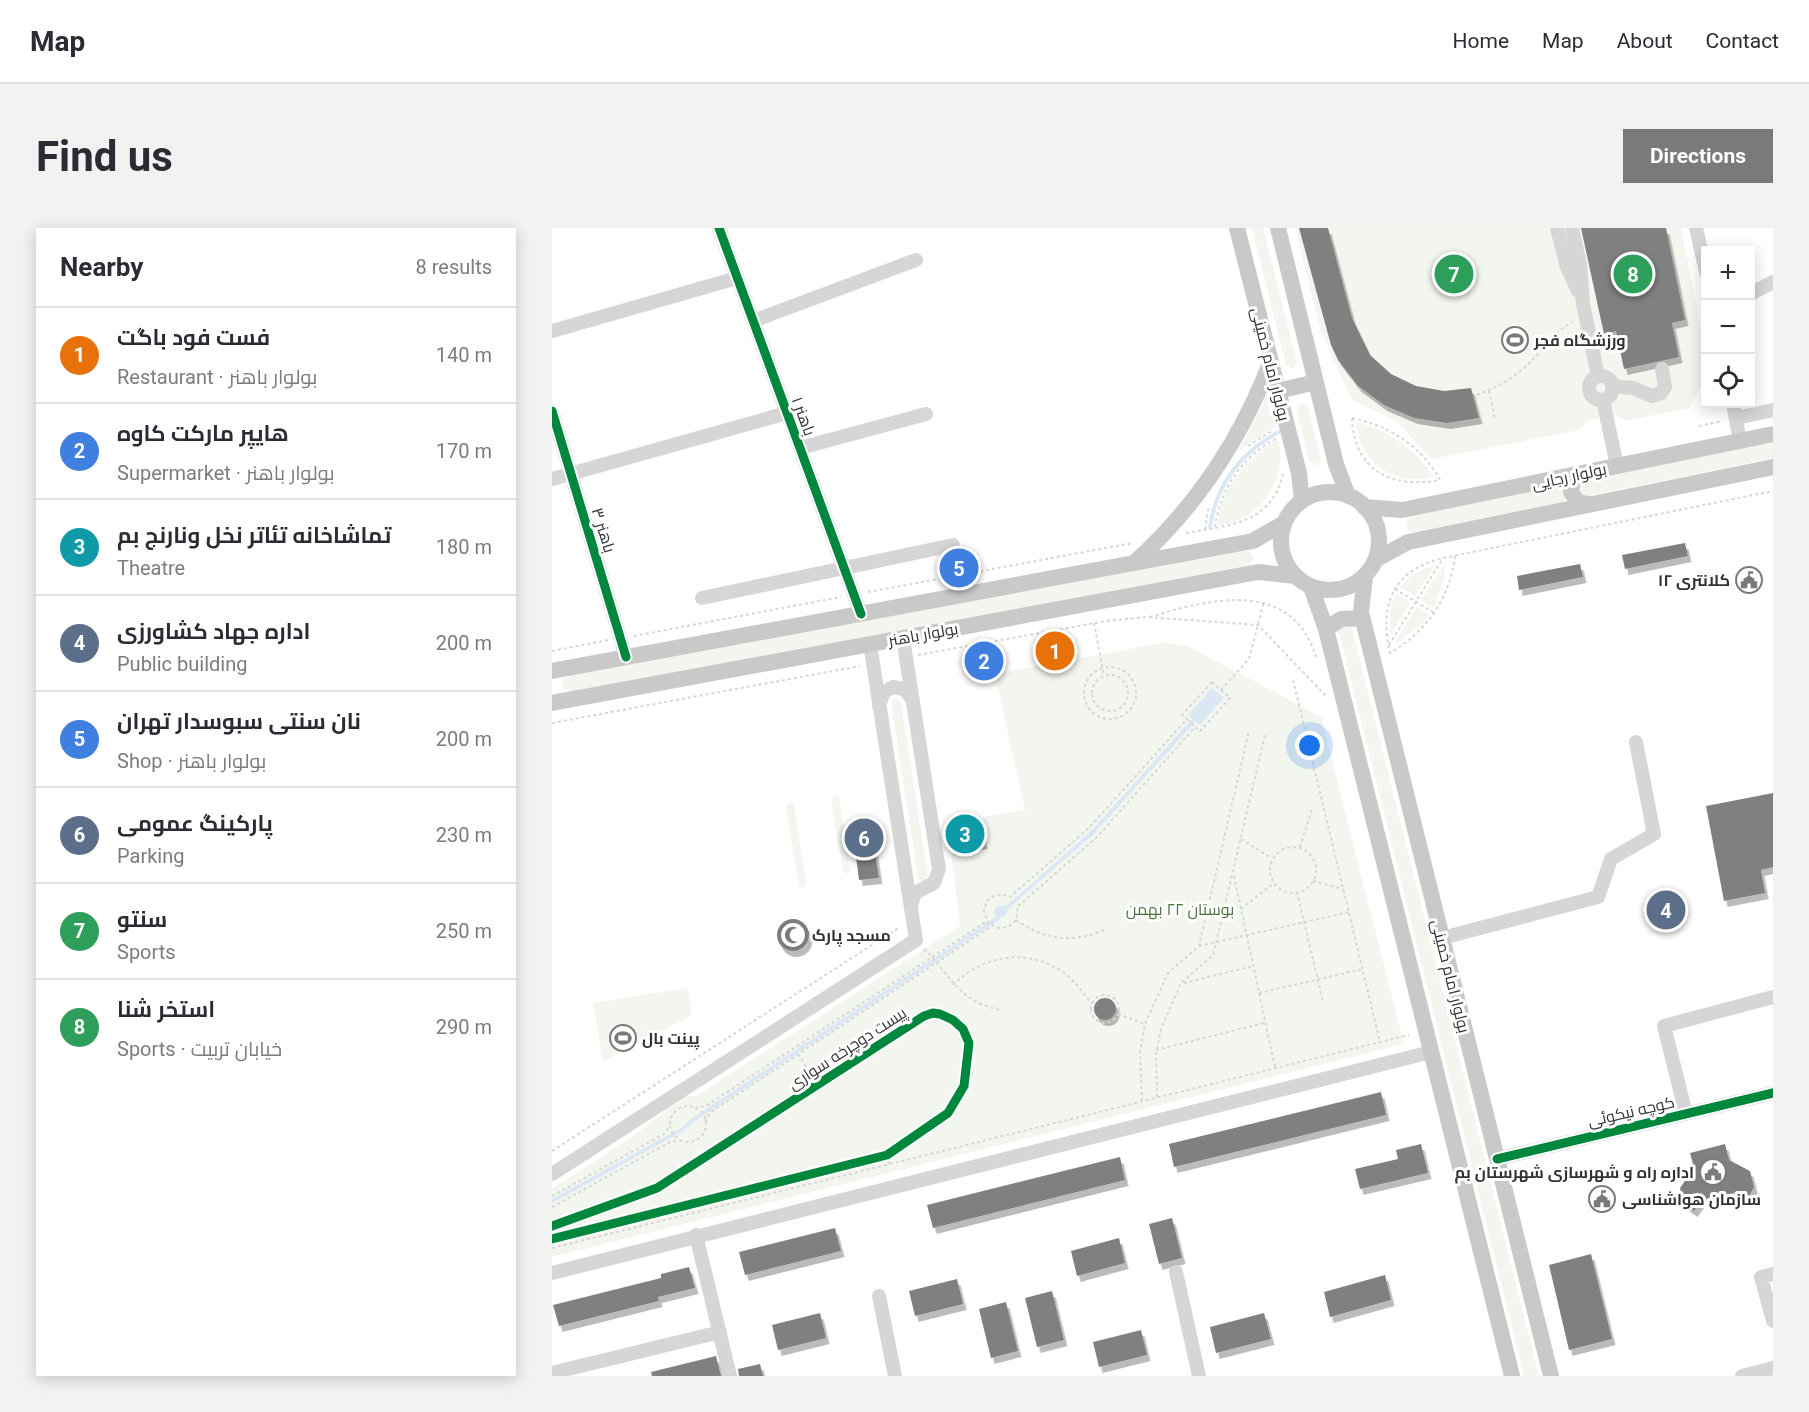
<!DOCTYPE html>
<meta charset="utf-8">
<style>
body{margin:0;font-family:Roboto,Cairo,sans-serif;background:#f2f2f3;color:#2b2b33}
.controls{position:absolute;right:18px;top:18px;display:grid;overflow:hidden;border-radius:0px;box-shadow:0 3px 15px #0003}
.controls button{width:54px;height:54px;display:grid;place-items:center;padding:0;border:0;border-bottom:2px solid #e1e1e2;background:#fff;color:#2b2b33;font:30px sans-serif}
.you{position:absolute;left:758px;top:518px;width:21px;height:21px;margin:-15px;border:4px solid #fff;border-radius:50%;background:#1a73e8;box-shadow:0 0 0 9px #1a73e833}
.badge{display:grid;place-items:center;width:39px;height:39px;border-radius:50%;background:#7a7a7a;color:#fff;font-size:20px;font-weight:700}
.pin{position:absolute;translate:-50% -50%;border:3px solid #fff;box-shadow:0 2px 6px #0006}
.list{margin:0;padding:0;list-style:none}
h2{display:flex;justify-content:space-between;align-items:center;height:78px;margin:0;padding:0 24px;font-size:26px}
h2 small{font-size:20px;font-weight:400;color:#7c7c81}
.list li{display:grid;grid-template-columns:39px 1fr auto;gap:18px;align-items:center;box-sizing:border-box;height:96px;padding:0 24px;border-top:2px solid #e1e1e2}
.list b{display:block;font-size:22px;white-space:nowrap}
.list p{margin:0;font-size:20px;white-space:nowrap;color:#7c7c81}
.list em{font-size:20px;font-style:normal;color:#7c7c81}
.icon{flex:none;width:33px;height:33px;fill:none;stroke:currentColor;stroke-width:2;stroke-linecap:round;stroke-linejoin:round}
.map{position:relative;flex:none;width:1221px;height:1148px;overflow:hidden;border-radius:0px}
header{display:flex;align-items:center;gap:36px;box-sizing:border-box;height:84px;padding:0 30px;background:#fff;border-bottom:2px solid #e1e1e2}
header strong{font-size:28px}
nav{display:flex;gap:33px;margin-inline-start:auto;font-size:21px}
.intro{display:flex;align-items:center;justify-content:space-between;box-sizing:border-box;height:144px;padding:0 36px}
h1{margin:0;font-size:42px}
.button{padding:15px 27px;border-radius:0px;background:#7a7a7a;color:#fff;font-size:21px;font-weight:700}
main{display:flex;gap:36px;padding:0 36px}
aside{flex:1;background:#fff;border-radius:0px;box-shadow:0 3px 15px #0003}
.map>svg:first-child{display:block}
.green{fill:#f2f6ee}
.water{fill:#dce7f4}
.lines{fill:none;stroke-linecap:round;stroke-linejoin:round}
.stream{stroke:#dce7f4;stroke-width:4}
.building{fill:#808080;filter:url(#shadow)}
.path{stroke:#d6d6d6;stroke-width:2;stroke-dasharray:3 3;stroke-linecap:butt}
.minor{stroke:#d6d6d6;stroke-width:14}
.major{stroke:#c9c9c9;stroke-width:16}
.cycleway-casing{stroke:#fff;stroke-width:13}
.cycleway{stroke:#00873e;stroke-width:9}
.labels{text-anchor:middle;stroke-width:6;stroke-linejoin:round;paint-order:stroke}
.poi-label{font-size:16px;font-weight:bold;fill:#323232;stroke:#fff;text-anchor:start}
.street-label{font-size:16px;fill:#323232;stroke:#fff}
.park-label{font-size:16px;fill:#4f713d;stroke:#fff}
</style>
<header>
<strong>Map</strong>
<nav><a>Home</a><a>Map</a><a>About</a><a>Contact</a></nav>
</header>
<div class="intro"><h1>Find us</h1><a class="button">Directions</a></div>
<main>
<aside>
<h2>Nearby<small>8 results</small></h2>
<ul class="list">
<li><span class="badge" style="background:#e8710a">1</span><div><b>فست فود باگت</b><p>Restaurant · بولوار باهنر</p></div><em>140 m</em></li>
<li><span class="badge" style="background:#3f7fe0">2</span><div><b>هایپر مارکت کاوه</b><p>Supermarket · بولوار باهنر</p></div><em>170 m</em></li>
<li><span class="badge" style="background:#0f9aa8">3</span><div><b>تماشاخانه تئاتر نخل ونارنج بم</b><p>Theatre</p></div><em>180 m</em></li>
<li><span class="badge" style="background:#5c6f8a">4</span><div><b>اداره جهاد کشاورزی</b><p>Public building</p></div><em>200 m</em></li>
<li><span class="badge" style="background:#3f7fe0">5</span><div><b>نان سنتی سبوسدار تهران</b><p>Shop · بولوار باهنر</p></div><em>200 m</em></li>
<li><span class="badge" style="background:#5c6f8a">6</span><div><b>پارکینگ عمومی</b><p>Parking</p></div><em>230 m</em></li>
<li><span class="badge" style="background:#2e9e5b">7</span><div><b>سنتو</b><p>Sports</p></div><em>250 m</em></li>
<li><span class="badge" style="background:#2e9e5b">8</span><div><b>استخر شنا</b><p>Sports · خیابان تربیت</p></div><em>290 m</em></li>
</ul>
</aside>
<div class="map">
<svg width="1221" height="1148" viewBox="0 0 1221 1148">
<defs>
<filter id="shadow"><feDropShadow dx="3.5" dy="6" stdDeviation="0" flood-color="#0004"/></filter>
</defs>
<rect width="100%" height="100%" fill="#fff"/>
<path class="green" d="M 700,0 L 711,0 L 745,134 L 741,141 L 734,137 Z
M 743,0 L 1129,0 L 1153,121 L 1153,152 L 1137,180 L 1074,193 L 1063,187 L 1036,192 L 1027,202 L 880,231 L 844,193 L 800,172 L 769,103 Z
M 714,169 L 723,199 L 700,213 L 685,226 Z
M 751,176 L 756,180 L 769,231 L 765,238 L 758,234 L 745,183 L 747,177 Z
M 804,194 C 837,203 862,221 882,249 C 842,259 808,235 804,194 Z
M 726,212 C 737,252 706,295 665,297 C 670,261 694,229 726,212 Z
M 1221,214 L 1221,230 L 1036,268 L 1030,267 L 1027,262 L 1028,256 L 1033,253 Z
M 1011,257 L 1014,273 L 864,304 L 858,303 L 855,298 L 856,292 L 861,288 Z
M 692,323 L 698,324 L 702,329 L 698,337 L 19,464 L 13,462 L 10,457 L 11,451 L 16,448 Z
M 893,335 L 892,351 L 882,380 L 869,372 Z
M 883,337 L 863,368 L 848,359 L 860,347 Z
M 844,366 L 858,375 L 838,407 L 838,382 Z
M 865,379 L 877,387 L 867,399 L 841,417 Z
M 799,396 L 987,1148 L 972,1148 L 786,400 Z
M 611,415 L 636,418 L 769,489 L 852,816 L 0,1029 L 0,961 L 83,907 L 132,868 L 144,868 L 408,698 L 399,621 L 431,615 L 427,590 L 473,582 L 442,442 L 449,441 L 451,444 Z
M 341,470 L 349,473 L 376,648 L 370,654 L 366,650 L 339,475 Z
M 284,566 L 287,569 L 298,641 L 296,646 L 291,643 L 279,570 Z
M 239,573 L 242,576 L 254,656 L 250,661 L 247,658 L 234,578 Z
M 136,760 L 140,787 L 51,833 L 41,775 Z"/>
<path class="water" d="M 660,460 L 672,470 L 648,497 L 643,494 L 542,606 L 456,681 L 453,689 L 444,689 L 442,684 L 445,677 L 454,678 L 539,603 L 640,491 L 636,487 Z"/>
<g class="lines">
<path class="stream" d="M 658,299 C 664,257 689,224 727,204
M 0,973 L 131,901 L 141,892 L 446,690"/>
</g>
<path class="building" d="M 747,0 L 776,0 L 800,90 L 818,127 L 839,146 L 864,158 L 892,163 L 919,160 L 927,190 L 895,195 L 862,190 L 832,177 L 806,158 L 786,132 L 779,117 Z
M 1029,0 L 1114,0 L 1133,92 L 1120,95 L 1127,129 L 1072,141 L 1064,103 L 1052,106 Z
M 1133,315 L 1136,328 L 1073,341 L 1070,327 Z
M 1028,336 L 1031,349 L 967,362 L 965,348 Z
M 1221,565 L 1221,639 L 1209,642 L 1213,665 L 1172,673 L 1154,578 Z
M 427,590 L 432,615 L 399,621 L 395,596 Z
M 322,619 L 327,650 L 307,652 L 303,621 Z
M225 707a16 16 0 1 1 32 0a16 16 0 1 1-32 0Z
M542 781a11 11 0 1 1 22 0a11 11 0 1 1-22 0Z
M 829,864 L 834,887 L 622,939 L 617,916 Z
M 869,916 L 876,945 L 808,961 L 803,941 L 846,931 L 844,922 Z
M 1173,916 L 1177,932 L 1198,943 L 1202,959 L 1196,970 L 1185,964 L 1150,972 L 1142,983 L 1132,976 L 1128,960 L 1142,940 L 1138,925 Z
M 568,929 L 573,952 L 381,1000 L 375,977 Z
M 620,990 L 630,1030 L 607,1036 L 597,996 Z
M 283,1000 L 289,1023 L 193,1047 L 187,1024 Z
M 567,1010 L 573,1035 L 525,1048 L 519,1023 Z
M 1039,1026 L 1060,1111 L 1017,1122 L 997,1037 Z
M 137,1039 L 143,1060 L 106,1069 L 107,1073 L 7,1098 L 1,1077 L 109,1050 L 109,1046 Z
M 833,1047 L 839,1072 L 778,1089 L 772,1064 Z
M 405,1051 L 411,1076 L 363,1088 L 357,1063 Z
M 500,1063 L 512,1112 L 485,1119 L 473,1070 Z
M 454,1074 L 466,1123 L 439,1130 L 427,1081 Z
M 268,1085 L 274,1110 L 226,1122 L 220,1097 Z
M 712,1085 L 719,1111 L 664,1125 L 658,1099 Z
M 589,1102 L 595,1127 L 547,1139 L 541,1114 Z
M 164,1128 L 169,1148 L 100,1148 L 99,1144 Z
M 208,1136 L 211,1148 L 187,1148 L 186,1141 Z"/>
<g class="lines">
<path class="path" d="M 937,163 L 943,191
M 925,167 C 943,160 959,152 973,139 C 992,123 996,108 1020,94
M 800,190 C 838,198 869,218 888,252 C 840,261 802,243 800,190 Z
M 1147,198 L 1170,193
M 696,218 L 721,202
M 663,299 C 668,262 690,228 724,211
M 653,301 L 657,277
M 634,305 C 676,297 719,297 731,246
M 903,328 C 898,370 875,403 838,425 C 827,378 840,342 891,330 L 1221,263
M 843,361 L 881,384
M 316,364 L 581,315
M 598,389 C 660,370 742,350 765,432
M 542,395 L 552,448
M 82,408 L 289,369
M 837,417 L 891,330
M 0,423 L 56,412
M 366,427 L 554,393 L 595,389 L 706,397 L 774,468
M532 465a26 26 0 1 1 52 0a26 26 0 1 1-52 0Z
M540 465a18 18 0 1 1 36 0a18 18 0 1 1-36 0Z
M 741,452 L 828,814
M 660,454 L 678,470 L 648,503 L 643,499 L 545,609 L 465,679 C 467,692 460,700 447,700 L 436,695 L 432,683 C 434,669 445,663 458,669 L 537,600 L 635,491 L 630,487 Z
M 669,462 L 697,431 L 712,374
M 635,491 L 643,499
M 0,495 L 308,438
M 689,611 L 719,630
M 748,619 L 760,581
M718 642a23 23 0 1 1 46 0a23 23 0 1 1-46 0Z
M 682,648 L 723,839
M 761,653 L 791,661
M 745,664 L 771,774
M 689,681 L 722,655
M 464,692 C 492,712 522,716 554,701
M 647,718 L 797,684
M 372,721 C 400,748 405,773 449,782
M 632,755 L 701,738
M 401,757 C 430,727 476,719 512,745 C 523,753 532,766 540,776
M 707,765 L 811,741
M539 781a14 14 0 1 1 28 0a14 14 0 1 1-28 0Z
M 566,786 L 593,796
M 604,822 L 712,795
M 246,826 L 266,857
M 605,869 L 604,825 L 609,801 L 629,755 L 661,727 L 713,507
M 590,873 L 588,824 L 593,796 L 616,745 L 647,718 L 697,503
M118 896a18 18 0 1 1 36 0a18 18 0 1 1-36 0Z
M 143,880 L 154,878 L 435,693
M 153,894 L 159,884 L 440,698
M 0,923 L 348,699
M 335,927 L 337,936
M 0,968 L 112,906 L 118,898
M 0,979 L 118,914 L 129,912
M 0,1020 L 857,807"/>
<path class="minor" d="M 167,0 L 309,386
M 1005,0 L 1015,39 L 1026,63
M 1020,0 L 1028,36 L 1031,76 L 1046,148
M 1144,0 L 1154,44
M 1198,66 L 1221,54
M 201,93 L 364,32
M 0,103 L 185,50
M1037 160a12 12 0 1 1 24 0a12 12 0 1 1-24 0Z
M 1060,158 L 1081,160 L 1100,168 L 1109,165 L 1113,159 L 1110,141
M 1051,172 L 1065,238
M 1181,176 L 1188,213
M 0,183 L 74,429
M 1184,190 L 1221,182
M 248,220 L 374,186
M 0,251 L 235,185
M 150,370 L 401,317
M 351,410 L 387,641 L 382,655 L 363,665 L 359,677
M 327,478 L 332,464 L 341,459 L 352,461 L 360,471
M 890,710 L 1046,669 L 1059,631 L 1102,606 L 1084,514
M 1134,886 L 1112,798 L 1221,769
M 945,931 L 1221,865
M 0,946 L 364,712 L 318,416
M 144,1007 L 178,1148
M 624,1044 L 647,1148
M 0,1045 L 879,824
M 1221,1046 L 1209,1049 L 1221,1093
M 327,1068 L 343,1148
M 0,1145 L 168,1104
M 1190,1148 L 1221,1140"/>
<path class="major" d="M 685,0 L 747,245 L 750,273
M 726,0 L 784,236 L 796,268
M 726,163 L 764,154
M 1031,245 L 1021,252 L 1019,264 L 1026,274 L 1037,276
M729 313a49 49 0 1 1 98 0a49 49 0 1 1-98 0Z
M 812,279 L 850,282 L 1221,206
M 823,332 L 856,314 L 1221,239
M 583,334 C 645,278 689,211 719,133
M 813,348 L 809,384 L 999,1148
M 759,359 L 774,401 L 960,1148
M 774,401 L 789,391 L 810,390
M 0,443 L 701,313 L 732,295
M 0,475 L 706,344 L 743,348"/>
<defs>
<path id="cycleway" d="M 167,0 L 309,386
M 0,183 L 74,429
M 945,931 L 1221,865
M 0,998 L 105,960 L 372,788 L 381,785 L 388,786 L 401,792 L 411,801 L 417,815 L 412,858 L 396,885 L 335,927 L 0,1011"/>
</defs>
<use href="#cycleway" class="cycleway-casing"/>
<use href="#cycleway" class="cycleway"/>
</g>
<defs>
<symbol id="stadium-ring" viewBox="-11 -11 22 22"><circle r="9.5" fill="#fff" stroke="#7a7a7a" stroke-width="1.5"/><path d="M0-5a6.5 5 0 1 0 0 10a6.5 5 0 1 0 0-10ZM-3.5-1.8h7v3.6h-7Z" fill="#7a7a7a"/></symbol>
<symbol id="civic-ring" viewBox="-11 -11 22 22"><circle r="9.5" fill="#fff" stroke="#7a7a7a" stroke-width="1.5"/><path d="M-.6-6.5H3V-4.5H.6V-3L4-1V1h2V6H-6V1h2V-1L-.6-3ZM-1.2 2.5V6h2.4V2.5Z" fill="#7a7a7a"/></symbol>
<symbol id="mosque-ring" viewBox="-11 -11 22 22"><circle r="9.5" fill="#fff" stroke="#7a7a7a" stroke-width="1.5"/><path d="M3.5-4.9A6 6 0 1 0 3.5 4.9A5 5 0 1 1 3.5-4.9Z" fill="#7a7a7a"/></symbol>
</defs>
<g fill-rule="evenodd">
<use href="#stadium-ring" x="948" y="97" width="30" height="30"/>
<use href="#civic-ring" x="1182" y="337" width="30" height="30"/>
<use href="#mosque-ring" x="226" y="692" width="30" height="30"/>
<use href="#stadium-ring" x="56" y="795" width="30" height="30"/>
<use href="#civic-ring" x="1146" y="929" width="30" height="30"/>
<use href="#civic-ring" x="1035" y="956" width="30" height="30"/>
</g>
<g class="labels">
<g class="poi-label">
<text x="982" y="118">ورزشگاه فجر</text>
<text x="1178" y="358" text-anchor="end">کلانتری ۱۲</text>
<text x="260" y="713">مسجد پارک</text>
<text x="90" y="816">پینت بال</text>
<text x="1142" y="950" text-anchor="end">اداره راه و شهرسازی شهرستان بم</text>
<text x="1070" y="977">سازمان هواشناسی</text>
</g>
<g class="street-label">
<text transform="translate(719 136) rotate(76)" y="6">بولوار امام خمینی</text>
<text transform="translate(252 188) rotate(70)" y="6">باهنر ۱</text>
<text transform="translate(1017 248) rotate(-12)" y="6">بولوار رجایی</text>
<text transform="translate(52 302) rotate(73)" y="6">باهنر ۳</text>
<text transform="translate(371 406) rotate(-10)" y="6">بولوار باهنر</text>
<text transform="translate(899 748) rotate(76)" y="6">بولوار امام خمینی</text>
<text transform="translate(295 820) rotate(-33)" y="6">پیست دوچرخه سواری</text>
<text transform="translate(1079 883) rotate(-13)" y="6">کوچه نیکوئی</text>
</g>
<g class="park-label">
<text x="628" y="687">بوستان ۲۲ بهمن</text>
</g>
</g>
</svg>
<div class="controls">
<button>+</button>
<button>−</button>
<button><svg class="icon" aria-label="locate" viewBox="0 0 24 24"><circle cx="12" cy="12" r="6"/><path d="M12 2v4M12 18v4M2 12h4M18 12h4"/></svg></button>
</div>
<div class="you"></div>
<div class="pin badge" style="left:503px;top:423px;background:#e8710a">1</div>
<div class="pin badge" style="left:432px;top:433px;background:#3f7fe0">2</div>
<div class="pin badge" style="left:413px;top:606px;background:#0f9aa8">3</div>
<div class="pin badge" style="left:1114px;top:682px;background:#5c6f8a">4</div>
<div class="pin badge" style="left:407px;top:340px;background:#3f7fe0">5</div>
<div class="pin badge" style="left:312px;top:610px;background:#5c6f8a">6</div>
<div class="pin badge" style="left:902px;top:46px;background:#2e9e5b">7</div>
<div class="pin badge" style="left:1081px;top:46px;background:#2e9e5b">8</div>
</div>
</main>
